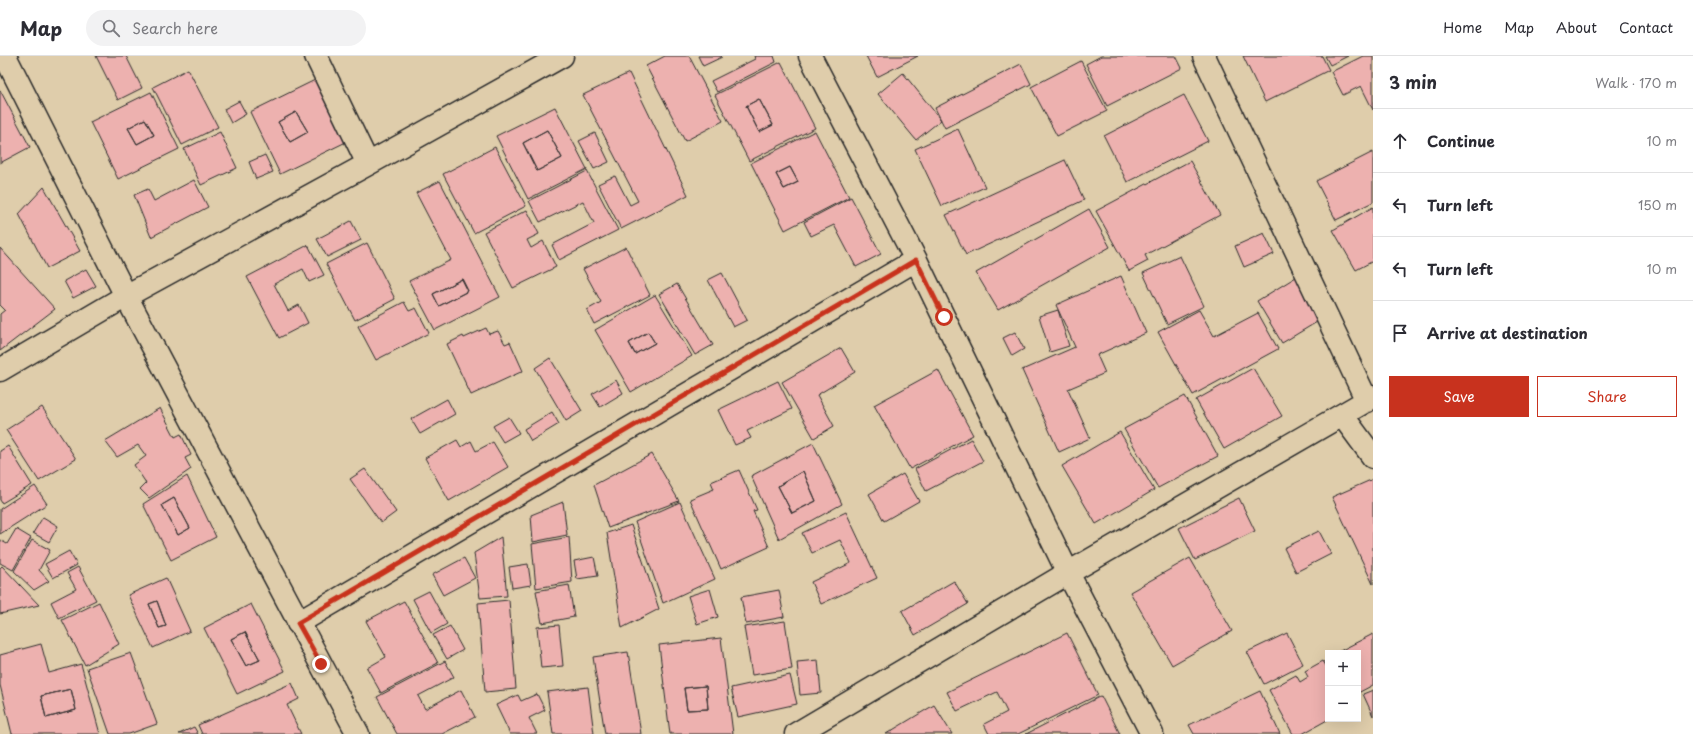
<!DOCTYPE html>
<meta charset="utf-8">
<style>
body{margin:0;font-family:"Playpen Sans",sans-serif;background:#f2f2f3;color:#2b2b33}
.controls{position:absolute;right:12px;bottom:12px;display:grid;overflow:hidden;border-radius:0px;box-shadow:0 4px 16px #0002}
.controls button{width:36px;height:36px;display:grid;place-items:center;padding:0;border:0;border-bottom:1px solid #e1e1e2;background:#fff;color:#2b2b33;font:20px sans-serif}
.stop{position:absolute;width:12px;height:12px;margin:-9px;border:3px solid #c8321e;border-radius:50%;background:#fff}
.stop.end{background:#c8321e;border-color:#fff;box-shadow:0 1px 4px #0008}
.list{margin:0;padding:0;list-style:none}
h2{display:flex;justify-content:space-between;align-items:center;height:52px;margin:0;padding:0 16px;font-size:17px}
h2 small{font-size:13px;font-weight:400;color:#7c7c81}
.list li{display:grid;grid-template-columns:26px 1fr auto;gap:12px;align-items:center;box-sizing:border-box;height:64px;padding:0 16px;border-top:1px solid #e1e1e2}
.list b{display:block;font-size:15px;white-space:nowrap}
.list em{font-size:13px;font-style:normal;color:#7c7c81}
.actions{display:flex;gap:8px;padding:12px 16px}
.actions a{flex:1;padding:9px 0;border:1px solid #c8321e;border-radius:0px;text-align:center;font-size:14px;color:#c8321e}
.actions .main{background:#c8321e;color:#fff}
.icon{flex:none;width:22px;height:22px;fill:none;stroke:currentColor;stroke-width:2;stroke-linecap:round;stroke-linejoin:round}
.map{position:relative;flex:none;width:1373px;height:678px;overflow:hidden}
header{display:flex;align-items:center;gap:24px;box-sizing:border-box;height:56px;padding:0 20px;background:#fff;border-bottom:1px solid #e1e1e2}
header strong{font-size:19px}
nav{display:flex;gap:22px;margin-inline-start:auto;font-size:14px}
.search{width:280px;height:36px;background:#f2f2f3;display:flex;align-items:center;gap:10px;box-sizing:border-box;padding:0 14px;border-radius:22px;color:#7c7c81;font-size:15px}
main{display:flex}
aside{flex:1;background:#fff}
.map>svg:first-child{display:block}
.building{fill:#edb1af;stroke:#2b2b2b;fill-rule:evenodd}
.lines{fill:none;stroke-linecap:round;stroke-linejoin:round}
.street-casing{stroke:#2b2b2b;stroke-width:25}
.street{stroke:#dfcdab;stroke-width:22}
.route{stroke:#c8321e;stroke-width:5}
</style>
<header>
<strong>Map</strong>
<div class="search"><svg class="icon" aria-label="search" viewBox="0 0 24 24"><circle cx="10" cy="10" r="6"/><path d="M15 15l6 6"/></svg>Search here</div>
<nav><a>Home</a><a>Map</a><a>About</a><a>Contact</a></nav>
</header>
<main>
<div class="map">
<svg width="1373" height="678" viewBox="0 0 1373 678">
<rect width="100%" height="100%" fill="#dfcdab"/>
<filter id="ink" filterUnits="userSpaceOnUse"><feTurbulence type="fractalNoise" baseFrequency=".025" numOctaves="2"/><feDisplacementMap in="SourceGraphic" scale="8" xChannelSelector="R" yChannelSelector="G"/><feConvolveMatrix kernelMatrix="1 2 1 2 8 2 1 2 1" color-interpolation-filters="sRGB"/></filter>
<g filter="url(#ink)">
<path class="building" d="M 96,0 L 126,0 L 142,32 L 118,44 Z
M 665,0 L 689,0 L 723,65 L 685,85 L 646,10 Z
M 698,0 L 721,0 L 722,1 L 703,10 Z
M 754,0 L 774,0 L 776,6 L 717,36 L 711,25 L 755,3 Z
M 866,0 L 918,0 L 877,21 Z
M 1101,0 L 1176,0 L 1182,12 L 1107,50 L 1086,8 Z
M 1243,0 L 1322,0 L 1329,14 L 1265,46 Z
M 1325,0 L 1348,0 L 1330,9 Z
M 1363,0 L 1373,0 L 1373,54 L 1361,30 L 1343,39 L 1331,16 Z
M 1081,5 L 1107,55 L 1057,80 L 1031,31 Z
M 781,6 L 815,72 L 749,105 L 715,39 ZM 759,43 L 773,69 L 759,76 L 746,50 Z
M 1021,8 L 1031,28 L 945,72 L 935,52 Z
M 188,13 L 218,71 L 182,89 L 153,31 Z
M 629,17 L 688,139 L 621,173 L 598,128 L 615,120 L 630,149 L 638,145 L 583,39 Z
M 903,17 L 941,64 L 916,84 L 878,38 Z
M 315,24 L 346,86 L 280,118 L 250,56 ZM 296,56 L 308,76 L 290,86 L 278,66 Z
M 0,34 L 30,91 L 0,107 Z
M 151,36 L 179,93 L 118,123 L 90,66 ZM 145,63 L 154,79 L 137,88 L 128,72 Z
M 1184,39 L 1208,85 L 1127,126 L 1104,80 Z
M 759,43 L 773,69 L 759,76 L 746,50 Z
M 239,45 L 246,58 L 231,67 L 224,53 Z
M 555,51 L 587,113 L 528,143 L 496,80 ZM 547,74 L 562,102 L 537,115 L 523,87 Z
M 296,56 L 308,76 L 290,86 L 278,66 Z
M 145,63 L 154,79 L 137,88 L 128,72 Z
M 958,73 L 985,131 L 942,150 L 915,93 Z
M 547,74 L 562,102 L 537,115 L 523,87 Z
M 815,75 L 849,141 L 785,174 L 751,107 ZM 790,111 L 798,126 L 784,133 L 776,118 Z
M 220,76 L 237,112 L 201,129 L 184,93 Z
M 595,77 L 609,106 L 594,113 L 579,85 Z
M 495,91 L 526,150 L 474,177 L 443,118 Z
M 1373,96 L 1373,146 L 1336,164 L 1316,125 Z
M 265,99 L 273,116 L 256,123 L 249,106 Z
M 1065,104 L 1084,144 L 966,199 L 946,159 Z
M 1190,105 L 1220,159 L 1145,199 L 1148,205 L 1129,215 L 1096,155 Z
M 790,111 L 798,126 L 784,133 L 776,118 Z
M 587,115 L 618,174 L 559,204 L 552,189 L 594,167 L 583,145 L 540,166 L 529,145 Z
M 194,124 L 208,151 L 151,181 L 134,139 L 148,133 L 154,145 Z
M 440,125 L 500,241 L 435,274 L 409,225 L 451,204 L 416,137 ZM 462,223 L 468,235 L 439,250 L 433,238 Z
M 44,131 L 80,195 L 47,212 L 19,158 Z
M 851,141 L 881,198 L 856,211 L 834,169 L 811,180 L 804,166 Z
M 1373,151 L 1373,205 L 1356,214 L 1333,174 Z
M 1089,153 L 1110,191 L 998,254 L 976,217 Z
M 527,154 L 539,178 L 527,184 L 531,192 L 543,185 L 556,211 L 513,232 L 484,176 Z
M 351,165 L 361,184 L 327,201 L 317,183 Z
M 1264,177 L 1274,198 L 1244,211 L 1235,190 Z
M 367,187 L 395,243 L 355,264 L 326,208 Z
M 308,189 L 324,219 L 309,226 L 303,213 L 274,228 L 288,255 L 299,249 L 308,267 L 279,282 L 247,221 Z
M 626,191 L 650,239 L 594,268 L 587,254 L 601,246 L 583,213 Z
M 0,192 L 55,253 L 0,295 L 0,258 L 5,254 L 0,249 Z
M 1180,200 L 1204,250 L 1167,268 L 1143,217 Z
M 86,213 L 96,230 L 73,242 L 64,225 Z
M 722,217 L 747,264 L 733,271 L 708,224 Z
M 1121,220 L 1146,277 L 1097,299 L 1105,317 L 1068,333 L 1090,382 L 1059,396 L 1022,314 L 1075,291 L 1056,249 Z
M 1296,221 L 1322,263 L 1282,287 L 1257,245 Z
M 462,223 L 468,235 L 439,250 L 433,238 Z
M 677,228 L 713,289 L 695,299 L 659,238 Z
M 655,239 L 692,300 L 631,336 L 595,274 ZM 648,276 L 655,287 L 635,298 L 629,287 Z
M 404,246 L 409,255 L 416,252 L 429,277 L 376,304 L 358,270 Z
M 1058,254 L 1069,290 L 1050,296 L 1039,260 Z
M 1199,254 L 1214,280 L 1258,257 L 1278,293 L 1193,339 L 1158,276 Z
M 486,272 L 489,278 L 498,275 L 505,288 L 510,286 L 523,315 L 471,339 L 447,288 L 463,280 L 464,282 Z
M 648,276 L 655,287 L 635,298 L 629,287 Z
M 1015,276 L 1024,293 L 1012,300 L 1003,282 Z
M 841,292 L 855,316 L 817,339 L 834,370 L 814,382 L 782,326 Z
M 550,302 L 582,355 L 566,365 L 535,312 Z
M 1253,312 L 1282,360 L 1224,393 L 1196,344 Z
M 938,314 L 973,379 L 910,413 L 874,349 Z
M 616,324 L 623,337 L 600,351 L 592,338 Z
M 778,325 L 792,353 L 747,375 L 751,382 L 735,389 L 718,354 Z
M 1185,340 L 1218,400 L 1158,432 L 1124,373 Z
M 447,343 L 455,358 L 420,378 L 411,363 Z
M 42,351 L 76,403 L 39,425 L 6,374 Z
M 160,352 L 175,381 L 181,378 L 191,399 L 185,402 L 191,413 L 149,442 L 140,433 L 146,427 L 134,409 L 146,400 L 138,389 L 117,401 L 105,385 Z
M 552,356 L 559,368 L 531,385 L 524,373 Z
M 509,361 L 519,377 L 503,386 L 493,370 Z
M 1120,376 L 1154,434 L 1096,468 L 1062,410 Z
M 971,383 L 983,405 L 926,435 L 915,413 Z
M 457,384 L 461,391 L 471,385 L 476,395 L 493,386 L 508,411 L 449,445 L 425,402 Z
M 813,387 L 842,448 L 779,483 L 751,420 ZM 803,415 L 816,445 L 792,457 L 778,430 Z
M 8,390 L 32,429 L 2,447 L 0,444 L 0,395 Z
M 652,398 L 679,445 L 608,472 L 594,429 Z
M 365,413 L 396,456 L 381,467 L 350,423 Z
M 739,414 L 757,454 L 753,455 L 769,491 L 721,513 L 690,443 L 714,433 L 711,426 Z
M 803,415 L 816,445 L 792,457 L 778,430 Z
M 903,418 L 919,445 L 884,465 L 869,438 Z
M 187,420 L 216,481 L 171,504 L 143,448 ZM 174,442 L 190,472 L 178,479 L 162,449 Z
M 1373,423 L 1373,528 L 1332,441 Z
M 35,430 L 47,448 L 0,478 L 0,453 Z
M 174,442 L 190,472 L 178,479 L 162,449 Z
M 1239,442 L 1255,475 L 1195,504 L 1179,472 Z
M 563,446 L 567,479 L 533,486 L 531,459 Z
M 680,446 L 715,523 L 663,547 L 635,466 Z
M 846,456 L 877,522 L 821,548 L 811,526 L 851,507 L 840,484 L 812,497 L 802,477 Z
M 43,461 L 58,470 L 49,486 L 33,477 Z
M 631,469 L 659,553 L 622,572 L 607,477 Z
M 16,473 L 31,482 L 13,514 L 0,507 L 0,484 L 7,488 Z
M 1319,475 L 1331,498 L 1296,516 L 1284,492 Z
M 501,481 L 507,540 L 480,542 L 474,497 Z
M 569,481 L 572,526 L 536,532 L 532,488 Z
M 32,484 L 50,494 L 39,514 L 49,525 L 34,534 L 14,515 Z
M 69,495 L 77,509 L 53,522 L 45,508 Z
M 594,501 L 598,520 L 577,523 L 574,505 Z
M 464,502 L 475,522 L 443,539 L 432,519 Z
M 1190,502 L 1232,575 L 1172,609 L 1130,536 Z
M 528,508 L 531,529 L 512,532 L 509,511 Z
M 2,510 L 39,549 L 0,558 L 0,512 Z
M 78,511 L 96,544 L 59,562 L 51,546 L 76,533 L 67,517 Z
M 166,522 L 190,575 L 153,592 L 128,539 ZM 157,545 L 166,570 L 159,572 L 149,548 Z
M 954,525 L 968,548 L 915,579 L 902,555 Z
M 569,529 L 574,561 L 542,567 L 536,535 Z
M 710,533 L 718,561 L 697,568 L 688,540 Z
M 779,534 L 784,561 L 746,568 L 741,541 Z
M 429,535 L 447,568 L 431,577 L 413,543 Z
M 509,544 L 516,633 L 485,636 L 478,547 Z
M 157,545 L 166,570 L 159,572 L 149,548 Z
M 404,545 L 438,607 L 381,637 L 367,612 L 386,601 L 366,565 Z
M 99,546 L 119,588 L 85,609 L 62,564 Z
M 251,548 L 285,615 L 237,638 L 204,572 ZM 245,576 L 260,604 L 246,610 L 231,583 Z
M 785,565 L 792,613 L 752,619 L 744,571 Z
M 559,569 L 563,610 L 541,612 L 537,571 Z
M 450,570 L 463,594 L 447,603 L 433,579 Z
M 245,576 L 260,604 L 246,610 L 231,583 Z
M 1067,577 L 1098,639 L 1018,678 L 989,678 L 984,668 L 1007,656 L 997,636 L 957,655 L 947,636 Z
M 1287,577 L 1303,608 L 1264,628 L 1247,596 Z
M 1373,578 L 1373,629 L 1358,637 L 1358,597 L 1336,597 Z
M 721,582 L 733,678 L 670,678 L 659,589 ZM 706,630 L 708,653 L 687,654 L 684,632 Z
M 41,588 L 49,617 L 81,608 L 100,678 L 12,678 L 0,629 L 0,599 ZM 71,633 L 76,654 L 46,662 L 41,640 Z
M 628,596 L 641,678 L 605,678 L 593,601 Z
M 131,597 L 157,668 L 129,678 L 110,678 L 87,612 Z
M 818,604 L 821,637 L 800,639 L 797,606 Z
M 445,605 L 454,621 L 418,640 L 425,653 L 461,634 L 475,661 L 442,678 L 397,678 L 377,641 Z
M 1323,605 L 1328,613 L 1329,663 L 1302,678 L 1293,678 L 1269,634 L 1296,619 L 1300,626 L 1308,621 L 1305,615 Z
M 790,619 L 797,648 L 738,661 L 731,632 Z
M 292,627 L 299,643 L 287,649 L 301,678 L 202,678 L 198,669 Z
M 706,630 L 708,653 L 687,654 L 684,632 Z
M 588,631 L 594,678 L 553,678 L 547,636 Z
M 71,633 L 76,654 L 46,662 L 41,640 Z
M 1373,634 L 1373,660 L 1363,638 Z
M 1260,635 L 1280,678 L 1194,678 L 1189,669 Z
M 537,638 L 545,654 L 529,662 L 537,678 L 510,678 L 496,649 L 518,639 L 521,645 Z
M 1101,640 L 1120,678 L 1026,678 Z
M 934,649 L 952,678 L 886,678 Z
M 194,671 L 198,678 L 179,678 Z"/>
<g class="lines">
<defs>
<path id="street" d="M 5,0 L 126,240 L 358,678
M 316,0 L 368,108
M 810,0 L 916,204 L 1068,517 L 1152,678
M 1204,0 L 1367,345
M 0,314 L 126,240 L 368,108 L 562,0
M 1342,359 L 1373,401
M 298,567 L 916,204
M 796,678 L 1068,517 L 1373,341"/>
</defs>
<use href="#street" class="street-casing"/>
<use href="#street" class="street"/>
</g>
</g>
<g class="lines" filter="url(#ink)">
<path class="route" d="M 321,608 L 298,567 L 916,204 L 944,261"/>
</g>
</svg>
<div class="controls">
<button>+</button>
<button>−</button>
</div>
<div class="stop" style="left:944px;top:261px"></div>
<div class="stop end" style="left:321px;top:608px"></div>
</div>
<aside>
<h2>3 min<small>Walk · 170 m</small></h2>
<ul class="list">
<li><svg class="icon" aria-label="ahead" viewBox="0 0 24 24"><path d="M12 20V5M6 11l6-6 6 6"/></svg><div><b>Continue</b></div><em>10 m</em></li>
<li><svg class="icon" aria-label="left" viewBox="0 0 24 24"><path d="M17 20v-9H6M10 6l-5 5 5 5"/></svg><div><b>Turn left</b></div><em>150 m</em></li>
<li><svg class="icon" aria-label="left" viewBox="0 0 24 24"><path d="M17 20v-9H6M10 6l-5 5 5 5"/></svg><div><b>Turn left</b></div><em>10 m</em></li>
<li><svg class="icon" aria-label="arrive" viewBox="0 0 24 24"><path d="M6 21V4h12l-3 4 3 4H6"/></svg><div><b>Arrive at destination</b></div></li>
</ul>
<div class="actions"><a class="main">Save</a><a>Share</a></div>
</aside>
</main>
